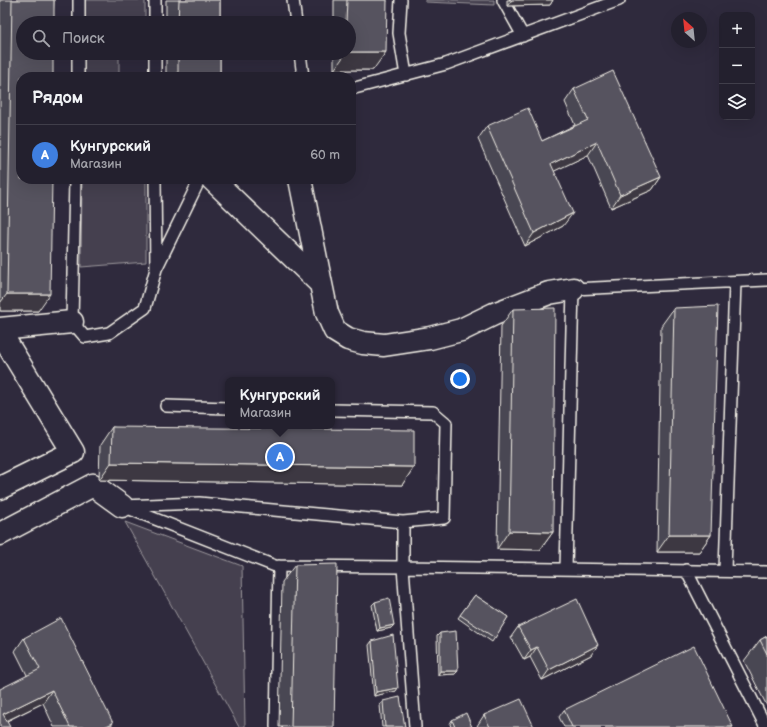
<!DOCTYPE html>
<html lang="ru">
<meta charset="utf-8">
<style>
body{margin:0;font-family:"Balsamiq Sans",sans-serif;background:#2b2836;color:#f1f3f6}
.controls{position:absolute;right:12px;top:12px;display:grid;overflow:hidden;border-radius:8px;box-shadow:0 4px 16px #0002}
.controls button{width:36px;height:36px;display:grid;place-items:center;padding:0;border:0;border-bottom:1px solid #403e4a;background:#23202e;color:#f1f3f6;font:20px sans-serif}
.compass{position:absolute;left:671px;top:12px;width:36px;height:36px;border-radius:50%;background:#23202e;box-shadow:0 4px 16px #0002;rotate:333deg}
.you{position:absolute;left:460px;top:379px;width:14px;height:14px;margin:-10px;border:3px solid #fff;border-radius:50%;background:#1a73e8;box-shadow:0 0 0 6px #1a73e833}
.badge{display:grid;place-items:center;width:26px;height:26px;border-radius:50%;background:#8c9099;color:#fff;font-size:13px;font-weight:700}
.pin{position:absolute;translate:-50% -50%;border:2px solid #fff;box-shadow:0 1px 4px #0006}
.popup{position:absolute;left:225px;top:377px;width:110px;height:52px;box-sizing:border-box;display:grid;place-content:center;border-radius:8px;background:#23202e;filter:drop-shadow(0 1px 3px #0005);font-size:13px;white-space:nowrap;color:#a3a3aa}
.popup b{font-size:15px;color:#f1f3f6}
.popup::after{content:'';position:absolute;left:50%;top:100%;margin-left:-8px;border:8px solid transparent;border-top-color:#23202e}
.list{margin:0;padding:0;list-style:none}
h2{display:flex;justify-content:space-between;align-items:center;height:52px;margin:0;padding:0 16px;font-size:17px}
h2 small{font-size:13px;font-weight:400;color:#a3a3aa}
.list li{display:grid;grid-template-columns:26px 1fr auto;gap:12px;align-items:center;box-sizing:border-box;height:60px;padding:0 16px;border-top:1px solid #403e4a}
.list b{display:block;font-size:15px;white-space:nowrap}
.list p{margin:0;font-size:13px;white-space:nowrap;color:#a3a3aa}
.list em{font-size:13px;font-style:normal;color:#a3a3aa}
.icon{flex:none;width:22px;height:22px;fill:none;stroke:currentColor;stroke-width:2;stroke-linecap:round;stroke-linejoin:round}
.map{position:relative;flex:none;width:767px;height:727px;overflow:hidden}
.search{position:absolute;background:#23202e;box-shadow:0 4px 16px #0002;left:16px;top:16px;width:340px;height:44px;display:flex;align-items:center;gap:10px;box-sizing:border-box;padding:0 14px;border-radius:22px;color:#a3a3aa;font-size:15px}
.panel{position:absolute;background:#23202e;box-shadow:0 4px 16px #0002;left:16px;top:72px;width:340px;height:112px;border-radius:16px}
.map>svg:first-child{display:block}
.green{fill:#454050;stroke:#9c989c}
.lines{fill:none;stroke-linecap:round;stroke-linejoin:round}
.lane-casing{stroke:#f4f1e8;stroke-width:14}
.street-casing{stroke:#f4f1e8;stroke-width:25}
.lane{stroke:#2f2a3d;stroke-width:11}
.street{stroke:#2f2a3d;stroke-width:22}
.wall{fill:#4a4752;stroke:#f4f1e8}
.shaded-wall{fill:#3c3942;stroke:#f4f1e8}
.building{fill:#56525f;stroke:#f4f1e8}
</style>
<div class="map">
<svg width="767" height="727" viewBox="0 0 767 727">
<rect width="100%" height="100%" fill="#2f2a3d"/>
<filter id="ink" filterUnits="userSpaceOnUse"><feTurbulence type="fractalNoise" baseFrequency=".025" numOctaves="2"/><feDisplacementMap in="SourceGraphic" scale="8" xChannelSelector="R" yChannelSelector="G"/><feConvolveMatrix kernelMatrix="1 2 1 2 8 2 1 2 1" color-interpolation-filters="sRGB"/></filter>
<g filter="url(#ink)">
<path class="green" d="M 84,0 L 145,0 L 145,23 L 84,23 Z
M 425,0 L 494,0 L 494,5 L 425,2 Z
M 84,53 L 119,53 L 119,77 L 83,77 Z
M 82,179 L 146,179 L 146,262 L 81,267 Z
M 125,522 L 242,566 L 245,727 L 239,727 Z"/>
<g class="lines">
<defs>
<path id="lane" d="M 155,0 L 155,23
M 293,0 L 296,23
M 401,0 L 399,33 L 406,75
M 503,0 L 523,36
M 79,23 L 79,0
M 155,53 L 155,77
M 300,53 L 303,77
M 78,77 L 78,53
M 351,89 L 446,64 L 619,0
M 75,179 L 72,322 L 85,337 L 109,333 L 145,308 L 156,269 L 155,179
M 157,267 L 200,179
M 166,406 L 228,408
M 332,410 L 433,412 L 446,423 L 444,518 L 403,522
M 199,503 L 403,522 L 403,567 L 275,566 L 122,506 Z
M 566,569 L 573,289 L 767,280
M 686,570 L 766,727
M 725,570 L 735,282
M 276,727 L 279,566
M 415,727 L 403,567 L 767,572"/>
<path id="street" d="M 212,179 L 321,284 L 327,313 L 335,331 L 348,339 L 363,343 L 384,345 L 430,338 L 461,330 L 494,314 L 549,293 L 573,289
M 300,179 L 321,284
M 0,329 L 72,322
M 0,332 L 73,452 L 0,488
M 0,534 L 93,485 L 122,506"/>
</defs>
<use href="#lane" class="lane-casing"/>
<use href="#street" class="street-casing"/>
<use href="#lane" class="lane"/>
<use href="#street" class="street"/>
</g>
<path class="wall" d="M 0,0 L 54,0 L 38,311 L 0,311 Z
M 166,0 L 220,0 L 220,23 L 166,23 Z
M 334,0 L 387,0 L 373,70 L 334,70 L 334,53 L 349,53 L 349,23 L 334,23 Z
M 507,0 L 553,0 L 550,5 L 507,6 Z
M 166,53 L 220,53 L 220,77 L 166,77 Z
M 574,89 L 661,177 L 652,190 L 611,208 L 588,155 L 554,171 L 563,226 L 525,246 L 478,139 L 487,126 L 542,141 L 575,125 L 565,102 Z
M 674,308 L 711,535 L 699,552 L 657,552 L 661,326 Z
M 513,309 L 553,532 L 540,550 L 497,549 L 501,326 Z
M 112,427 L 414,467 L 402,485 L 99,480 L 100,445 Z
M 295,565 L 334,727 L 279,727 L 282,582 Z
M 475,595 L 508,617 L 492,642 L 458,618 Z
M 375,602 L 394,625 L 391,628 L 377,631 L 372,605 Z
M 518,627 L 591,655 L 542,680 L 530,657 L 524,660 L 511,637 Z
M 440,633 L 455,674 L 438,675 L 437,636 Z
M 767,636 L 767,706 L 744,661 L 760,640 Z
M 24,638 L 110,727 L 54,727 L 43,703 L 7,721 L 0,727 L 27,675 L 15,651 Z
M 372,641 L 396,691 L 374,696 L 369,645 Z
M 383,701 L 405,727 L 382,727 L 380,705 Z
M 564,710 L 733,727 L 564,727 L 559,717 Z
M 484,715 L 534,727 L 478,727 L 477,726 Z
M 452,720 L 472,727 L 451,727 L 450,724 Z"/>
<path class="shaded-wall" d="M 512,0 L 553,0 L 550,5 L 507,6 Z
M 349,52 L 386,52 L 373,70 L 334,70 L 346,53 L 349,53 Z
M 597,142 L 588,155 L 542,177 L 551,164 Z
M 661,177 L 652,190 L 611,208 L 620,195 Z
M 573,213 L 563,226 L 525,246 L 534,233 Z
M 7,294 L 50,294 L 38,311 L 0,311 L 0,303 Z
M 111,463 L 414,467 L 402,485 L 99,480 Z
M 509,531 L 553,532 L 540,550 L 497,549 Z
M 669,535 L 711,535 L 699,552 L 657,552 Z
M 394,625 L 391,628 L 377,631 L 380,628 Z
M 598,645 L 591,655 L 542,680 L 549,670 Z
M 537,647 L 530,657 L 524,660 L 531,650 Z
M 440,671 L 458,671 L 455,674 L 438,675 Z
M 398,688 L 396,691 L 374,696 L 376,692 Z
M 52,690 L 43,703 L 0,724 L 3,714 Z
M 113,723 L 110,727 L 104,727 Z"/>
<path class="building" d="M 12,0 L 54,0 L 54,23 L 23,23 L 23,53 L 53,53 L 53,77 L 21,77 L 21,179 L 52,179 L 50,294 L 7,294 Z
M 179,0 L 220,0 L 220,23 L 178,23 Z
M 347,0 L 387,0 L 386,52 L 349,52 L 349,23 L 346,23 Z
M 178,53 L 220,53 L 220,77 L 178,77 Z
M 613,71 L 661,177 L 620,195 L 597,142 L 551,164 L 573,213 L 534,233 L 487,126 L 528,108 L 542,141 L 588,120 L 574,89 Z
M 718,306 L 711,535 L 669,535 L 674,308 Z
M 555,308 L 553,532 L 509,531 L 513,309 Z
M 112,427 L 414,430 L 414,467 L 111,463 Z
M 337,564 L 334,727 L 291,727 L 295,565 Z
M 475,595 L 508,617 L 495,638 L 460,615 Z
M 389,598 L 394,625 L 380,628 L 375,602 Z
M 577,599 L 598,645 L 549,670 L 537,647 L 531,650 L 518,627 Z
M 61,618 L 113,723 L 104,727 L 70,727 L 52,690 L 3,714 L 10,727 L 0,727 L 0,689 L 40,669 L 24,638 Z
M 456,631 L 458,671 L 440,671 L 440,633 Z
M 393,635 L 398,688 L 376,692 L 372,641 Z
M 767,636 L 767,654 L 760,640 Z
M 694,646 L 733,727 L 572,727 L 564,710 Z
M 400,697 L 405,727 L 385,727 L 383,701 Z
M 521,699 L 534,727 L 490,727 L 484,715 Z
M 466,713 L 472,727 L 455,727 L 452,720 Z"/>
</g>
</svg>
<div class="controls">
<button>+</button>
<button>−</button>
<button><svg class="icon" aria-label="layers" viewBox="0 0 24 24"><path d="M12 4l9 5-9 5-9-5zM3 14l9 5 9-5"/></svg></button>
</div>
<svg class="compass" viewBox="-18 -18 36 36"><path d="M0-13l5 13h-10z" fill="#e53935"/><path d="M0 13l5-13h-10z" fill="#a3a3aa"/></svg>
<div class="you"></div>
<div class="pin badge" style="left:280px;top:457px;background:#3f7fe0">A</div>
<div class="popup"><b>Кунгурский</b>Магазин</div>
<div class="search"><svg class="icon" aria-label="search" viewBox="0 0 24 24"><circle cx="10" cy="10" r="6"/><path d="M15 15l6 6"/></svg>Поиск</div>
<section class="panel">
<h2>Рядом<small></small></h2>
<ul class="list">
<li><span class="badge" style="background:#3f7fe0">A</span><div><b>Кунгурский</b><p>Магазин</p></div><em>60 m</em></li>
</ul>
</section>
</div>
